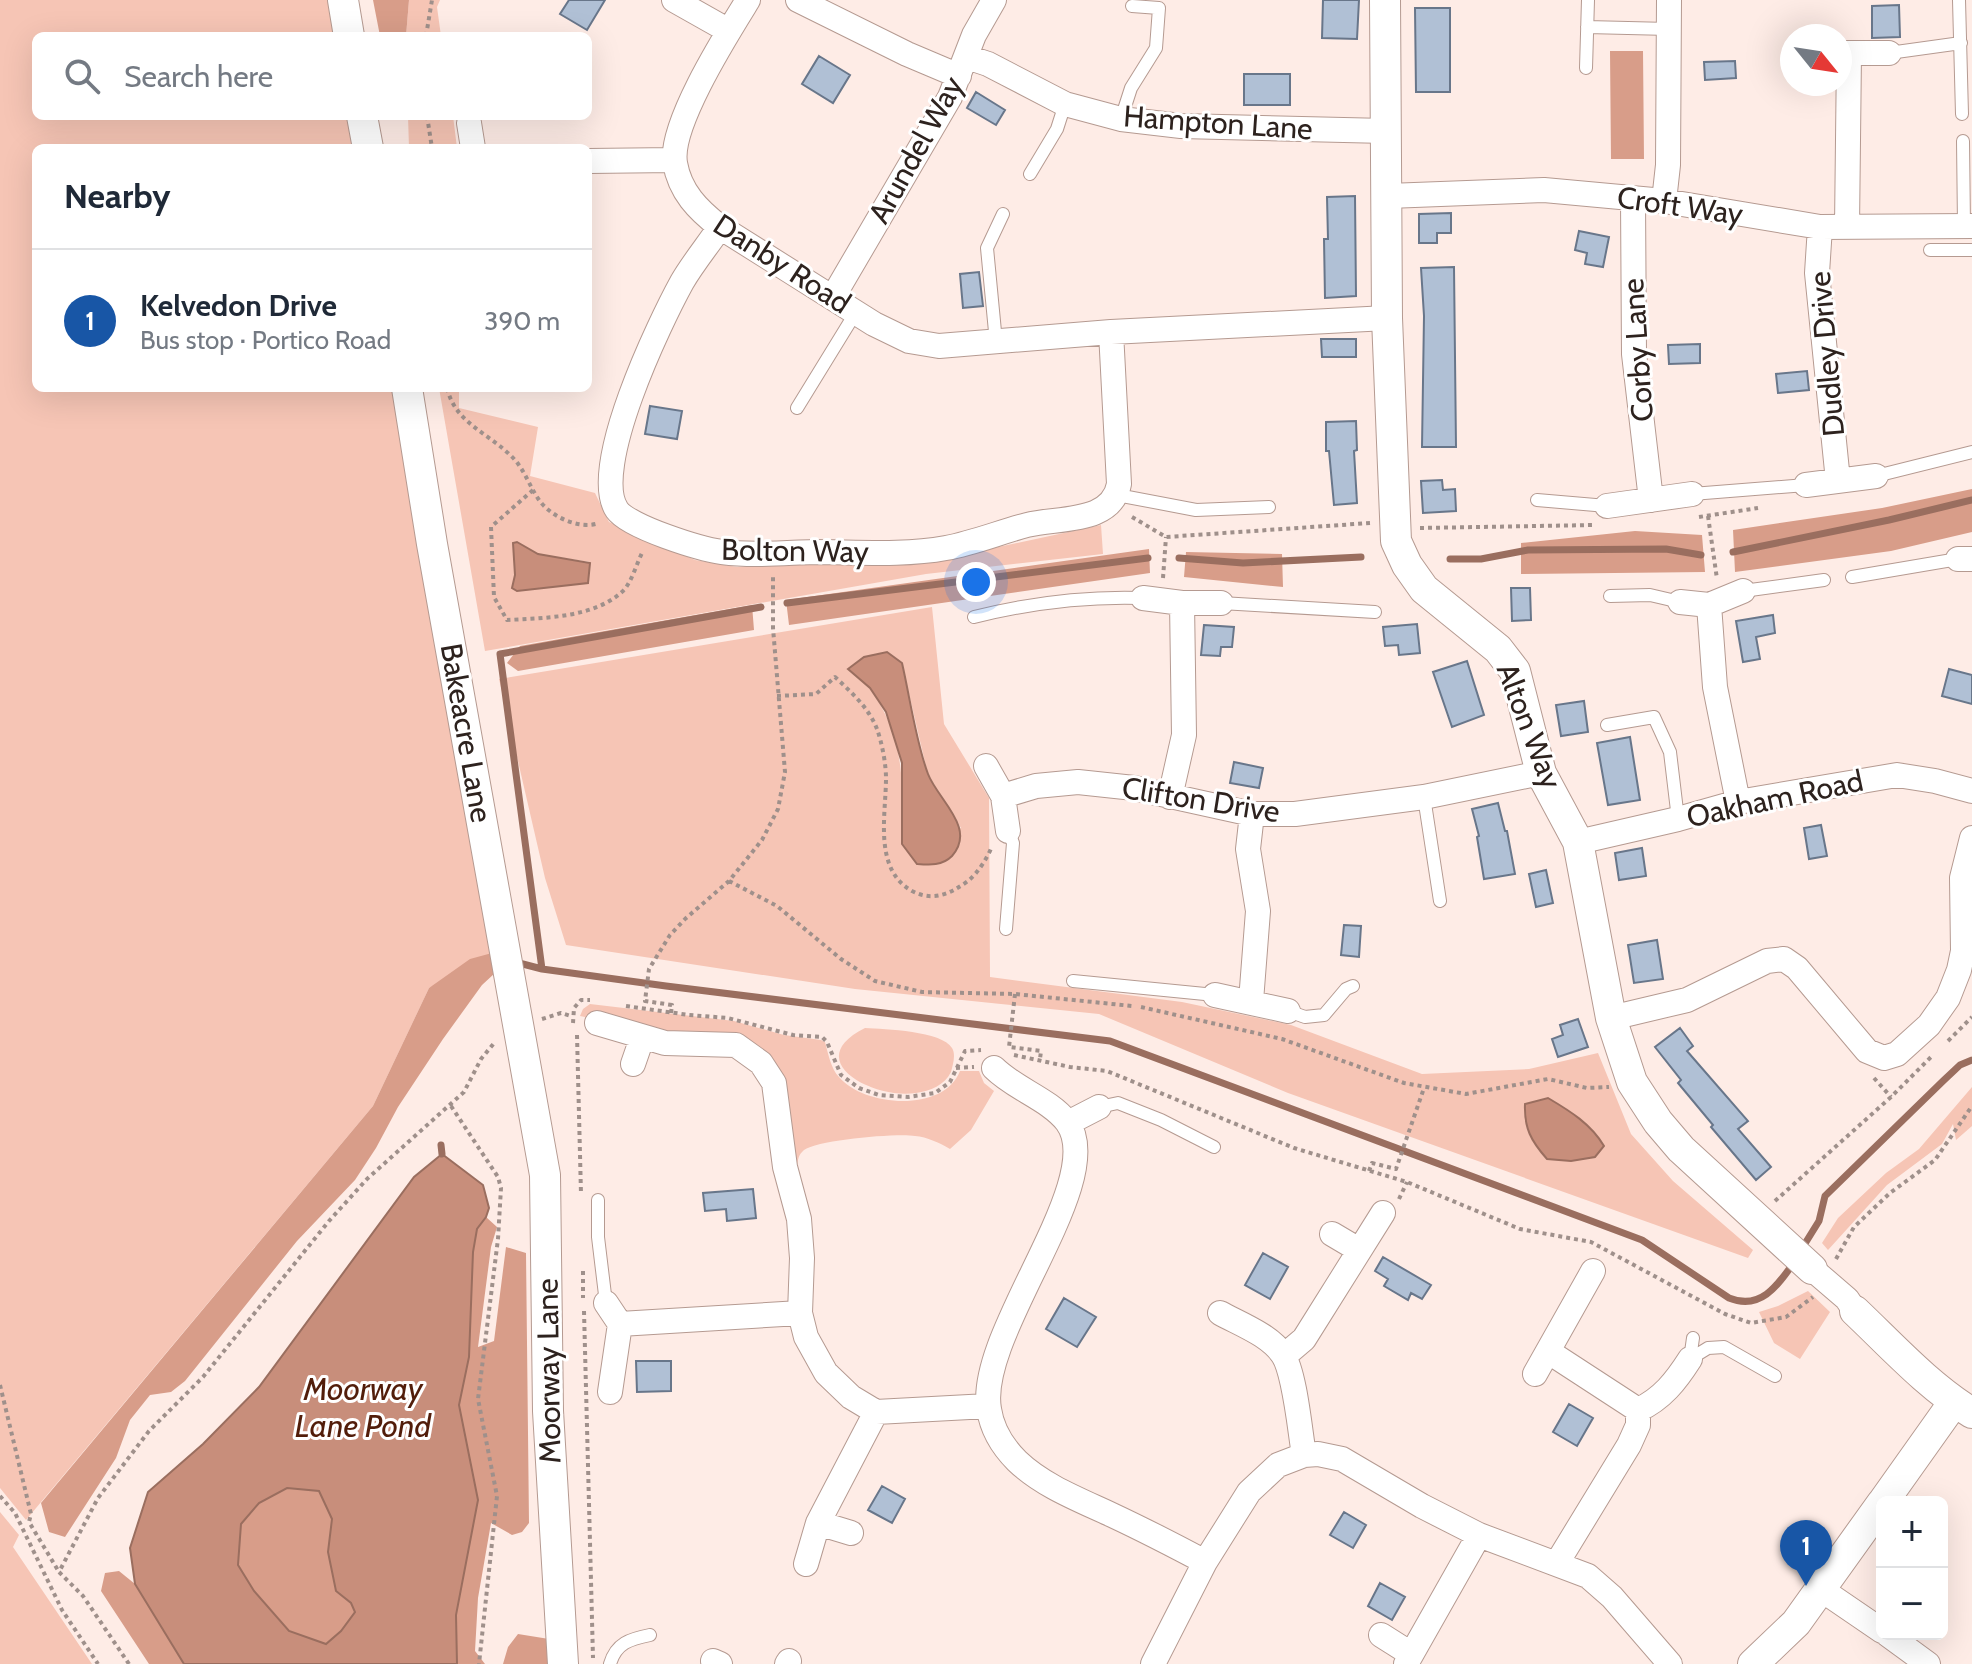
<!DOCTYPE html>
<meta charset="utf-8">
<style>
body{margin:0;font-family:Cabin,sans-serif;background:#f2f2f3;color:#1f2937}
.controls{position:absolute;right:24px;bottom:24px;display:grid;overflow:hidden;border-radius:12px;box-shadow:0 8px 32px #0002}
.controls button{width:72px;height:72px;display:grid;place-items:center;padding:0;border:0;border-bottom:2px solid #e0e1e3;background:#fff;color:#1f2937;font:40px sans-serif}
.compass{position:absolute;left:1780px;top:24px;width:72px;height:72px;border-radius:50%;background:#fff;box-shadow:0 8px 32px #0002;rotate:120deg}
.you{position:absolute;left:976px;top:582px;width:28px;height:28px;margin:-20px;border:6px solid #fff;border-radius:50%;background:#1a73e8;box-shadow:0 0 0 12px #1a73e833}
.badge{display:grid;place-items:center;width:52px;height:52px;border-radius:50%;background:#1856a6;color:#fff;font-size:26px;font-weight:700}
.pin{position:absolute;translate:-50% -66px;filter:drop-shadow(0 2px 4px #0008)}
.pin::after{content:'';position:absolute;top:42px;width:28px;height:24px;background:inherit;clip-path:polygon(0 0,100% 0,50% 100%)}
.list{margin:0;padding:0;list-style:none}
h2{display:flex;justify-content:space-between;align-items:center;height:104px;margin:0;padding:0 32px;font-size:34px}
h2 small{font-size:26px;font-weight:400;color:#747a83}
.list li{display:grid;grid-template-columns:52px 1fr auto;gap:24px;align-items:center;box-sizing:border-box;height:144px;padding:0 32px;border-top:2px solid #e0e1e3}
.list b{display:block;font-size:30px;white-space:nowrap}
.list p{margin:0;font-size:26px;white-space:nowrap;color:#747a83}
.list em{font-size:26px;font-style:normal;color:#747a83}
.icon{flex:none;width:44px;height:44px;fill:none;stroke:currentColor;stroke-width:2;stroke-linecap:round;stroke-linejoin:round}
.map{position:relative;flex:none;width:1972px;height:1664px;overflow:hidden}
.search{position:absolute;background:#fff;box-shadow:0 8px 32px #0002;left:32px;top:32px;width:560px;height:88px;display:flex;align-items:center;gap:20px;box-sizing:border-box;padding:0 28px;border-radius:12px;color:#747a83;font-size:30px}
.panel{position:absolute;background:#fff;box-shadow:0 8px 32px #0002;left:32px;top:144px;width:560px;height:248px;border-radius:12px}
.map>svg:first-child{display:block}
.green{fill:#f6c5b5;fill-rule:evenodd}
.forest{fill:#d89d89}
.water{fill:#c88e7b;stroke:#9a6e5f;stroke-width:2;fill-rule:evenodd}
.lines{fill:none;stroke-linecap:round;stroke-linejoin:round}
.stream{stroke:#9a6e5f;stroke-width:7}
.building{fill:#b0c0d5;stroke:#68768a;stroke-width:2}
.service-casing{stroke:#b59a91;stroke-width:14}
.minor-casing{stroke:#b59a91;stroke-width:26}
.tertiary-casing{stroke:#b59a91;stroke-width:32}
.path{stroke:#9f908b;stroke-width:4;stroke-dasharray:4 4;stroke-linecap:butt}
.service{stroke:#fff;stroke-width:12}
.minor{stroke:#fff;stroke-width:24}
.tertiary{stroke:#fff;stroke-width:30}
.labels{text-anchor:middle;stroke-width:6;stroke-linejoin:round;paint-order:stroke}
.street-label{font-size:30px;fill:#2d221e;stroke:#fff}
.water-label{font-size:32px;font-style:italic;fill:#521d0a;stroke:#fff}
</style>
<div class="map">
<svg width="1972" height="1664" viewBox="0 0 1972 1664">
<rect width="100%" height="100%" fill="#feece6"/>
<path class="green" d="M 0,0 L 341,0 L 347,36 L 36,36 L 36,116 L 361,116 L 366,148 L 36,148 L 36,388 L 407,388 L 505,950 L 429,988 L 373,1106 L 26,1520 L 0,1488 Z
M 409,0 L 440,0 L 437,7 L 441,36 L 406,36 Z
M 408,116 L 453,116 L 457,148 L 409,148 Z
M 439,388 L 459,388 L 459,408 L 538,427 L 530,476 L 595,493 L 609,522 L 695,560 L 737,567 L 942,559 L 1101,525 L 1103,554 L 926,574 L 485,651 ZM 538,554 L 590,562 L 588,582 L 517,591 L 512,588 L 515,575 Z
M 932,607 L 944,724 L 989,798 L 990,977 L 1182,1002 L 1291,1025 L 1422,1074 L 1529,1069 L 1598,1053 L 1631,1134 L 1673,1181 L 1753,1250 L 1748,1258 L 1288,1093 L 1099,1014 L 855,989 L 566,945 L 545,878 L 499,679 ZM 902,664 L 928,775 L 961,828 L 902,844 C 902,781 907,743 870,688 Z
M 590,1004 L 734,1021 L 784,1035 L 821,1040 L 825,1042 C 828,1053 831,1069 839,1077 C 864,1107 944,1113 960,1071 L 979,1071 L 984,1083 L 994,1091 L 971,1130 L 950,1149 C 940,1143 927,1137 915,1136 C 897,1133 818,1140 804,1150 C 798,1155 798,1160 797,1167 L 794,1168 L 775,1065 L 665,1033 L 580,1016 L 583,1009 Z
M 865,1028 C 885,1029 942,1031 952,1048 C 956,1054 953,1065 951,1072 C 945,1085 930,1091 916,1093 C 874,1100 799,1061 865,1028 Z
M 1972,1087 L 1972,1126 L 1956,1140 L 1953,1124 L 1942,1144 L 1887,1185 L 1828,1250 L 1822,1243 L 1838,1218 L 1886,1173 L 1919,1149 Z
M 1808,1291 L 1830,1312 L 1800,1359 L 1774,1343 L 1759,1312 L 1778,1306 Z
M 0,1512 L 19,1535 L 13,1547 L 92,1664 L 0,1664 Z"/>
<path class="forest" d="M 373,0 L 409,0 L 406,36 L 380,36 Z
M 1610,51 L 1643,51 L 1644,159 L 1611,159 Z
M 1972,489 L 1972,532 L 1891,551 L 1735,572 L 1733,530 L 1882,508 Z
M 1635,531 L 1702,535 L 1705,572 L 1521,574 L 1521,543 Z
M 1149,549 L 1150,573 L 789,625 L 786,600 Z
M 1186,552 L 1282,554 L 1283,587 L 1184,577 Z
M 752,605 L 754,630 L 518,671 L 507,663 L 520,646 Z
M 492,953 L 495,973 L 482,985 L 443,1039 L 398,1107 L 376,1148 L 355,1180 L 297,1241 L 185,1381 L 171,1392 L 150,1395 L 130,1420 L 116,1458 L 65,1537 L 49,1532 L 41,1503 L 373,1106 L 429,988 L 470,959 Z
M 486,1217 L 497,1227 L 491,1247 L 478,1347 L 494,1341 L 506,1247 L 526,1253 L 529,1523 L 522,1532 L 512,1535 L 491,1523 L 478,1598 L 475,1651 L 485,1664 L 457,1664 L 456,1615 L 478,1500 L 459,1405 L 469,1357 L 473,1252 L 477,1229 Z
M 287,1488 L 319,1491 L 332,1519 L 328,1552 L 336,1591 L 351,1603 L 355,1612 L 341,1631 L 326,1644 L 289,1631 L 254,1591 L 238,1565 L 240,1524 L 259,1503 Z
M 119,1571 L 135,1584 L 184,1664 L 149,1664 L 101,1591 L 105,1573 Z
M 518,1634 L 549,1639 L 551,1664 L 503,1664 L 508,1647 Z"/>
<path class="water" d="M 517,542 L 538,554 L 590,563 L 588,583 L 517,591 L 512,588 L 515,575 L 513,543 Z
M 887,652 L 902,663 C 910,698 916,742 928,774 C 938,800 977,828 952,856 C 942,866 930,865 917,864 L 902,844 L 902,763 L 886,712 L 870,688 L 848,669 L 864,657 Z
M 1548,1098 C 1570,1111 1591,1124 1604,1146 L 1595,1157 L 1571,1161 L 1547,1159 C 1531,1141 1524,1128 1525,1104 Z
M 442,1154 L 483,1185 L 489,1208 L 486,1217 L 477,1229 L 473,1252 L 469,1357 L 459,1405 L 478,1500 L 456,1615 L 457,1664 L 184,1664 L 135,1584 L 130,1548 L 148,1492 L 203,1444 L 259,1387 L 414,1177 ZM 287,1488 L 319,1491 L 332,1519 L 328,1552 L 336,1591 L 351,1603 L 355,1612 L 341,1631 L 326,1644 L 289,1631 L 254,1591 L 238,1565 L 241,1524 L 259,1503 Z"/>
<g class="lines">
<path class="stream" d="M 1733,552 L 1889,520 L 1972,500
M 1179,558 L 1243,563 L 1361,557
M 1450,559 L 1481,559 L 1528,550 L 1666,549 L 1701,555
M 787,603 L 1148,558
M 519,963 L 542,969 L 666,986 L 1110,1041 L 1642,1240 L 1729,1298 C 1761,1311 1778,1285 1795,1261
M 542,969 L 500,654 L 761,607
M 441,1145 L 442,1154
M 1801,1250 L 1819,1221 L 1825,1196 L 1943,1081 L 1960,1065 L 1972,1060"/>
</g>
<path class="building" d="M 569,0 L 605,0 L 587,30 L 560,14 Z
M 1323,0 L 1359,0 L 1357,39 L 1322,38 Z
M 1899,5 L 1900,37 L 1872,38 L 1872,6 Z
M 1415,8 L 1450,8 L 1450,92 L 1416,92 Z
M 819,56 L 850,75 L 833,103 L 802,84 Z
M 1735,61 L 1736,78 L 1705,80 L 1704,62 Z
M 1244,74 L 1290,74 L 1290,105 L 1244,105 Z
M 976,92 L 1005,110 L 996,125 L 967,108 Z
M 1355,196 L 1356,296 L 1325,298 L 1324,239 L 1328,239 L 1327,197 Z
M 1451,213 L 1451,233 L 1437,233 L 1437,243 L 1419,243 L 1419,214 Z
M 1579,231 L 1609,237 L 1603,267 L 1585,264 L 1587,253 L 1575,250 Z
M 1454,267 L 1456,447 L 1422,447 L 1424,316 L 1421,268 Z
M 979,272 L 983,306 L 963,308 L 960,274 Z
M 1321,339 L 1356,339 L 1356,357 L 1322,357 Z
M 1700,344 L 1700,363 L 1669,364 L 1668,345 Z
M 1807,371 L 1809,390 L 1778,393 L 1776,374 Z
M 650,406 L 682,411 L 677,439 L 645,434 Z
M 1356,421 L 1357,450 L 1354,451 L 1357,503 L 1334,505 L 1329,451 L 1326,451 L 1326,422 Z
M 1442,480 L 1443,490 L 1455,489 L 1456,511 L 1423,513 L 1421,481 Z
M 1511,588 L 1530,588 L 1531,620 L 1512,621 Z
M 1773,615 L 1775,633 L 1756,637 L 1760,659 L 1743,662 L 1736,621 Z
M 1417,624 L 1420,653 L 1399,655 L 1398,645 L 1385,646 L 1383,627 Z
M 1204,625 L 1234,627 L 1232,647 L 1221,647 L 1220,656 L 1201,655 Z
M 1467,661 L 1484,715 L 1452,727 L 1433,672 Z
M 1949,669 L 1972,675 L 1972,704 L 1942,696 Z
M 1584,701 L 1588,732 L 1561,736 L 1556,705 Z
M 1630,737 L 1640,800 L 1608,805 L 1597,743 Z
M 1234,762 L 1263,768 L 1259,788 L 1230,783 Z
M 1498,803 L 1505,831 L 1507,831 L 1515,874 L 1484,879 L 1477,837 L 1479,836 L 1472,809 Z
M 1821,825 L 1827,856 L 1809,859 L 1804,828 Z
M 1642,848 L 1646,876 L 1619,880 L 1615,853 Z
M 1546,870 L 1553,903 L 1536,907 L 1529,874 Z
M 1344,925 L 1361,926 L 1359,957 L 1341,955 Z
M 1657,940 L 1663,979 L 1634,983 L 1628,945 Z
M 1578,1019 L 1588,1047 L 1558,1057 L 1552,1039 L 1563,1035 L 1560,1025 Z
M 1680,1028 L 1693,1046 L 1687,1051 L 1748,1121 L 1738,1129 L 1771,1167 L 1756,1180 L 1711,1127 L 1713,1125 L 1678,1083 L 1681,1080 L 1655,1047 Z
M 753,1189 L 756,1218 L 727,1221 L 726,1209 L 705,1211 L 703,1193 Z
M 1263,1253 L 1288,1267 L 1270,1299 L 1245,1285 Z
M 1383,1257 L 1431,1285 L 1422,1299 L 1411,1293 L 1408,1300 L 1384,1286 L 1388,1279 L 1375,1271 Z
M 1064,1298 L 1096,1317 L 1077,1347 L 1046,1329 Z
M 636,1361 L 671,1361 L 671,1391 L 637,1392 Z
M 1569,1404 L 1593,1418 L 1577,1446 L 1553,1432 Z
M 882,1486 L 905,1499 L 892,1523 L 868,1510 Z
M 1344,1512 L 1366,1525 L 1353,1548 L 1330,1535 Z
M 1380,1583 L 1405,1597 L 1392,1620 L 1368,1606 Z"/>
<g class="lines">
<defs>
<path id="service" d="M 1959,0 L 1962,114
M 1587,27 L 1669,29
M 1889,53 L 1961,43
M 1586,68 L 1588,0
M 1121,119 L 1131,88 L 1156,48 L 1159,8 L 1132,6
M 1963,141 L 1964,226
M 1030,174 L 1057,129 L 1065,104
M 1930,250 L 1972,250
M 996,342 L 987,248 L 1003,214
M 797,408 L 856,312
M 1876,476 L 1972,452
M 1692,494 L 1806,485
M 1117,495 L 1196,510 L 1269,507
M 1537,500 L 1607,506
M 1852,577 L 1958,559
M 1743,591 L 1824,580
M 1610,596 L 1650,595 L 1680,602
M 1221,603 L 1375,612
M 974,617 C 1030,603 1084,596 1143,598
M 1607,725 L 1654,717 L 1670,752 L 1678,819
M 1424,797 L 1440,901
M 1006,929 L 1013,843 L 1008,831
M 1073,981 L 1215,995
M 1288,1011 L 1305,1017 L 1324,1015 L 1346,989 L 1353,986
M 1099,1107 L 1118,1103 L 1161,1120 L 1214,1147
M 598,1200 L 598,1237 L 606,1303
M 1693,1338 L 1690,1359 L 1708,1348 L 1724,1347 L 1775,1376
M 610,1664 C 616,1643 630,1639 650,1635"/>
<path id="minor" d="M 674,0 L 729,31
M 748,0 C 727,34 669,125 675,163 C 680,192 698,210 720,227 L 874,324 L 909,341 L 939,346 L 1111,332 L 1387,318
M 798,0 L 907,54 L 959,76
M 1840,53 L 1889,53
M 967,57 L 988,64 L 1065,104 L 1121,119 L 1181,126 L 1386,131
M 469,123 L 473,148
M 588,161 L 674,160
M 1388,196 L 1544,190 L 1664,201 L 1820,227 L 1972,226
M 1633,199 L 1634,354 L 1651,500
M 1664,201 L 1668,165 L 1669,0
M 720,227 C 708,245 693,263 682,282 C 660,322 589,469 617,510 C 629,527 700,549 722,552 C 752,556 783,553 813,552 C 856,552 903,556 946,548 C 974,543 1000,532 1027,525 C 1059,517 1112,524 1119,484 L 1111,332
M 1820,227 L 1817,273 L 1838,481
M 1847,227 L 1849,53
M 833,297 L 950,97 L 974,35 L 994,0
M 1806,485 L 1876,476
M 1607,506 L 1692,494
M 1958,559 L 1972,559
M 1143,598 L 1182,603 L 1221,603
M 1680,602 L 1709,605 L 1743,591
M 1709,605 L 1715,687 L 1738,802
M 986,766 L 1003,796 L 1008,831
M 1003,796 L 1036,786 L 1078,782 L 1134,788 L 1252,814 L 1295,814 L 1424,797 L 1541,773
M 1170,797 L 1184,735 L 1182,603
M 1578,842 L 1678,819 L 1738,802 L 1897,775 L 1935,781 L 1972,791
M 1215,995 L 1288,1011
M 1251,1001 L 1258,911 L 1248,849 L 1252,814
M 1611,1018 L 1687,1000 L 1767,961 L 1784,959 L 1797,968 L 1867,1051 L 1884,1058 L 1897,1054 L 1929,1025 L 1948,998 L 1959,970 L 1963,951 L 1962,878 L 1972,838
M 597,1023 L 665,1043 L 736,1045 L 761,1063 L 774,1083 L 785,1167 L 799,1219 L 802,1258 L 800,1313 L 806,1337 L 826,1373 L 851,1397 L 876,1412 L 988,1406
M 633,1064 L 642,1038
M 994,1068 C 1015,1089 1049,1099 1067,1122 C 1110,1180 976,1333 989,1409 C 992,1430 1002,1446 1017,1461 C 1043,1486 1080,1500 1112,1515 C 1144,1530 1175,1546 1205,1562
M 1068,1123 L 1099,1107
M 1332,1234 L 1359,1250
M 1812,1269 L 1847,1299 L 1855,1311
M 606,1303 L 620,1324
M 1220,1313 C 1240,1324 1270,1335 1283,1355 C 1295,1373 1300,1432 1304,1455
M 1549,1352 L 1638,1410 L 1638,1425 L 1629,1445 L 1557,1563
M 1284,1356 L 1304,1339 L 1383,1213
M 1535,1374 L 1593,1271
M 610,1392 L 620,1324 L 800,1313
M 1638,1410 C 1662,1399 1676,1381 1690,1359
M 818,1523 L 851,1533
M 806,1564 L 818,1523 L 876,1412
M 1822,1590 L 1882,1631
M 1887,1634 L 1928,1664
M 1381,1635 L 1411,1654
M 713,1661 L 720,1664
M 787,1664 L 789,1661
M 1153,1664 L 1205,1562 L 1249,1492 L 1278,1465 L 1304,1455 L 1318,1454 L 1342,1459 L 1422,1506 L 1479,1535 L 1588,1576 L 1612,1597 L 1670,1664
M 1406,1664 L 1479,1535"/>
<path id="tertiary" d="M 343,0 L 349,36
M 1385,0 L 1387,318 L 1396,541 L 1407,565 L 1424,589 L 1498,649 L 1515,671 L 1541,773 L 1578,842 L 1611,1018 L 1632,1082 L 1658,1122 L 1681,1149 L 1812,1269
M 362,116 L 368,148
M 407,388 L 432,544 L 545,1175 L 548,1411 L 563,1664
M 1855,1311 C 1892,1346 1928,1386 1972,1413
M 1883,1502 L 1954,1402
M 1753,1664 L 1796,1623 L 1882,1503"/>
</defs>
<use href="#service" class="service-casing"/>
<use href="#minor" class="minor-casing"/>
<use href="#tertiary" class="tertiary-casing"/>
<path class="path" d="M 426,36 L 432,0
M 427,116 L 432,148
M 447,388 C 455,422 486,432 509,454 C 524,467 528,484 539,500 C 551,517 580,530 599,523
M 533,490 L 491,527 L 494,597 L 507,620 C 544,618 594,618 623,591 C 632,582 637,562 643,551
M 1708,516 L 1717,579
M 1132,517 L 1166,537 L 1370,523
M 1699,517 L 1758,508
M 1420,528 L 1595,525
M 1163,578 L 1166,537
M 777,696 L 816,694 L 835,677 C 851,692 869,708 877,729 C 882,743 886,764 886,778 C 886,815 873,869 912,891 C 933,902 950,894 968,881 C 978,873 988,857 992,846
M 729,881 L 777,906 L 841,959 L 875,981 L 922,992 L 1015,994 L 1132,1006
M 1015,994 L 1009,1047 L 1041,1051 L 1040,1059
M 626,1006 L 689,1015 L 728,1018 L 793,1035 L 822,1037 L 827,1042 L 841,1075 L 859,1088 L 879,1095 L 908,1097 L 935,1093 L 950,1082 L 965,1051 L 981,1050
M 1141,1007 L 1282,1039 L 1404,1083 L 1466,1094 L 1548,1079 L 1587,1088 L 1609,1087
M 671,1013 L 672,1005 L 645,1001 L 649,969 L 670,935 L 685,919 L 729,881 L 762,840 L 778,809 L 785,772 L 773,628 L 773,575
M 542,1019 L 561,1013 L 571,1016
M 573,1023 L 574,1008 L 581,1000 L 590,1000
M 577,1035 L 581,1194
M 1948,1041 L 1972,1017
M 1014,1055 L 1070,1067 L 1107,1071 L 1294,1148 L 1407,1182 L 1520,1229 L 1591,1242 L 1725,1314 L 1751,1323 L 1786,1317 L 1813,1297
M 956,1068 L 974,1067
M 1874,1078 L 1891,1097
M 451,1106 L 498,1177 L 501,1188 L 498,1239 L 478,1399 L 497,1496 L 479,1664
M 1369,1171 L 1372,1163 L 1396,1169 L 1424,1088
M 1399,1199 L 1407,1182
M 1775,1201 L 1891,1097 L 1933,1055
M 1836,1259 L 1854,1227 L 1890,1193 L 1935,1160 L 1972,1106
M 583,1271 L 583,1298
M 584,1311 L 593,1658
M 0,1385 L 31,1514 L 29,1522 L 59,1572
M 0,1496 L 15,1513 L 62,1610 L 98,1664
M 129,1664 L 83,1596 L 59,1572 L 98,1498 L 149,1431 L 203,1377 L 329,1221 L 367,1179 L 464,1092 L 481,1059 L 495,1042"/>
<use href="#service" class="service"/>
<use href="#minor" class="minor"/>
<use href="#tertiary" class="tertiary"/>
</g>
<g class="labels">
<g class="street-label">
<text transform="translate(1218 123) rotate(4)" y="10">Hampton Lane</text>
<text transform="translate(916 150) rotate(-61)" y="10">Arundel Way</text>
<text transform="translate(1680 206) rotate(8)" y="10">Croft Way</text>
<text transform="translate(782 264) rotate(33)" y="10">Danby Road</text>
<text transform="translate(1638 350) rotate(-94)" y="10">Corby Lane</text>
<text transform="translate(1827 354) rotate(-95)" y="10">Dudley Drive</text>
<text transform="translate(795 551) rotate(1)" y="10">Bolton Way</text>
<text transform="translate(1529 726) rotate(69)" y="10">Alton Way</text>
<text transform="translate(466 733) rotate(80)" y="10">Bakeacre Lane</text>
<text transform="translate(1775 799) rotate(-12)" y="10">Oakham Road</text>
<text transform="translate(1201 800) rotate(9)" y="10">Clifton Drive</text>
<text transform="translate(549 1371) rotate(-91)" y="10">Moorway Lane</text>
</g>
<g class="water-label">
<text x="363" y="1400">Moorway<tspan x="363" dy="37">Lane Pond</tspan></text>
</g>
</g>
</svg>
<div class="controls">
<button>+</button>
<button>−</button>
</div>
<svg class="compass" viewBox="-18 -18 36 36"><path d="M0-13l5 13h-10z" fill="#e53935"/><path d="M0 13l5-13h-10z" fill="#747a83"/></svg>
<div class="you"></div>
<div class="pin badge" style="left:1806px;top:1586px">1</div>
<div class="search"><svg class="icon" aria-label="search" viewBox="0 0 24 24"><circle cx="10" cy="10" r="6"/><path d="M15 15l6 6"/></svg>Search here</div>
<section class="panel">
<h2>Nearby<small></small></h2>
<ul class="list">
<li><span class="badge">1</span><div><b>Kelvedon Drive</b><p>Bus stop · Portico Road</p></div><em>390 m</em></li>
</ul>
</section>
</div>
